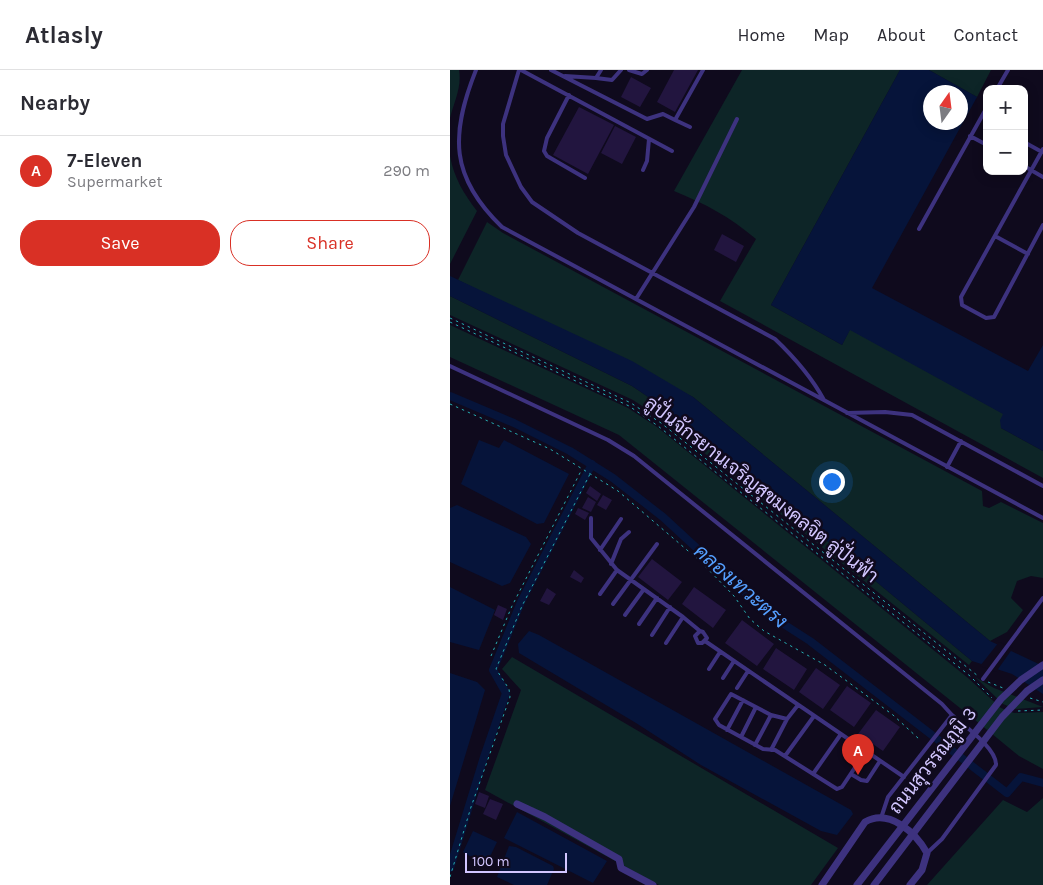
<!DOCTYPE html>
<meta charset="utf-8">
<style>
body{margin:0;font-family:Karla,Sarabun,sans-serif;background:#f7f7f7;color:#2b2b33}
.controls{position:absolute;right:15px;top:15px;display:grid;overflow:hidden;border-radius:10px;box-shadow:0 2px 12px #0003}
.controls button{width:45px;height:45px;display:grid;place-items:center;padding:0;border:0;border-bottom:1px solid #e1e1e2;background:#fff;color:#2b2b33;font:25px sans-serif}
.compass{position:absolute;left:473px;top:15px;width:45px;height:45px;border-radius:50%;background:#fff;box-shadow:0 2px 12px #0003;rotate:14deg}
.scale{position:absolute;left:15px;bottom:12px;width:102px;box-sizing:border-box;padding-left:5px;border:2px solid #d2c6ff;border-top:0;font-size:14px;line-height:18px;white-space:nowrap;color:#d2c6ff;-webkit-text-stroke:4px #0f0a1d;paint-order:stroke}
.you{position:absolute;left:381px;top:411px;width:18px;height:18px;margin:-12px;border:4px solid #fff;border-radius:50%;background:#1a73e8;box-shadow:0 0 0 8px #1a73e833}
.badge{display:grid;place-items:center;width:32px;height:32px;border-radius:50%;background:#d93025;color:#fff;font-size:16px;font-weight:700}
.pin{position:absolute;translate:-50% -41px;filter:drop-shadow(0 1px 2px #0008)}
.pin::after{content:'';position:absolute;top:26px;width:18px;height:15px;background:inherit;clip-path:polygon(0 0,100% 0,50% 100%)}
.list{margin:0;padding:0;list-style:none}
h2{display:flex;justify-content:space-between;align-items:center;height:65px;margin:0;padding:0 20px;font-size:21px}
h2 small{font-size:16px;font-weight:400;color:#7c7c81}
.list li{display:grid;grid-template-columns:32px 1fr auto;gap:15px;align-items:center;box-sizing:border-box;height:70px;padding:0 20px;border-top:1px solid #e1e1e2}
.list b{display:block;font-size:19px;white-space:nowrap}
.list p{margin:0;font-size:16px;white-space:nowrap;color:#7c7c81}
.list em{font-size:16px;font-style:normal;color:#7c7c81}
.actions{display:flex;gap:10px;padding:15px 20px}
.actions a{flex:1;padding:11px 0;border:1px solid #d93025;border-radius:20px;text-align:center;font-size:18px;color:#d93025}
.actions .main{background:#d93025;color:#fff}
.map{position:relative;flex:none;width:593px;height:815px;overflow:hidden}
header{display:flex;align-items:center;gap:30px;box-sizing:border-box;height:70px;padding:0 25px;background:#fff;border-bottom:1px solid #e1e1e2}
header strong{font-size:24px}
nav{display:flex;gap:28px;margin-inline-start:auto;font-size:18px}
main{display:flex}
aside{flex:1;background:#fff}
.map>svg:first-child{display:block}
.green{fill:#0d2527}
.water{fill:#06143a;fill-rule:evenodd}
.pier{fill:#0f0a1d}
.lines{fill:none;stroke-linecap:round;stroke-linejoin:round}
.canal{stroke:#06143a;stroke-width:8}
.building{fill:#22153f}
.path{stroke:#26aeb3;stroke-width:1;stroke-dasharray:2.5 4;stroke-linecap:butt}
.service{stroke:#3d327f;stroke-width:4}
.minor{stroke:#3d327f;stroke-width:7}
.minor-bridge{stroke:#3d327f;stroke-width:7}
.labels{text-anchor:middle;stroke-width:5;stroke-linejoin:round;paint-order:stroke}
.street-label{font-size:19px;fill:#d2c6ff;stroke:#0f0a1d}
.water-label{font-size:20px;font-style:italic;fill:#549fff;stroke:#0f0a1d}
</style>
<header>
<strong>Atlasly</strong>
<nav><a>Home</a><a>Map</a><a>About</a><a>Contact</a></nav>
</header>
<main>
<aside>
<h2>Nearby<small></small></h2>
<ul class="list">
<li><span class="badge">A</span><div><b>7-Eleven</b><p>Supermarket</p></div><em>290 m</em></li>
</ul>
<div class="actions"><a class="main">Save</a><a>Share</a></div>
</aside>
<div class="map">
<svg width="593" height="815" viewBox="0 0 593 815">
<rect width="100%" height="100%" fill="#0f0a1d"/>
<path class="green" d="M 0,0 L 9,0 C 12,17 4,32 0,48 Z
M 292,0 L 450,0 L 321,235 L 392,275 L 400,259 L 554,344 L 551,358 L 593,381 L 593,408 L 270,231 L 306,169 C 280,147 256,134 224,121 Z
M 479,0 L 541,0 L 527,27 Z
M 0,86 C 4,108 14,124 27,141 L 0,194 Z
M 37,152 L 53,163 L 532,421 L 533,436 L 539,438 L 551,432 L 593,453 L 593,508 L 581,506 L 567,511 L 561,528 L 573,540 L 557,562 L 540,571 L 243,327 L 8,210 Z
M 0,226 L 182,316 L 225,345 L 522,591 L 519,595 L 213,350 L 183,330 L 0,245 Z
M 0,255 L 178,338 L 207,357 L 518,608 L 551,638 L 564,643 L 593,642 L 593,699 L 569,686 L 519,645 L 524,639 L 520,636 L 515,642 L 169,365 L 0,287 Z
M 62,587 L 388,778 L 361,815 L 209,815 L 35,720 L 71,620 L 52,599 Z
M 525,607 L 544,618 L 593,637 L 565,639 L 553,634 Z
M 593,728 L 593,815 L 477,815 L 553,730 L 577,742 Z"/>
<path class="water" d="M 450,0 L 479,0 L 527,27 L 422,218 L 578,301 L 593,275 L 593,381 L 551,358 L 550,350 L 553,344 L 400,260 L 392,275 L 321,235 ZM 480,22 L 510,22 L 510,52 L 480,52 Z
M 0,206 L 182,291 L 243,327 L 540,571 L 593,596 L 593,624 L 562,604 L 522,591 L 225,345 L 182,316 L 0,226 Z
M 29,370 L 49,378 L 54,370 L 119,404 L 94,453 L 87,454 L 11,414 Z
M 7,435 L 76,467 L 81,474 L 60,513 L 52,516 L 0,492 L 0,438 Z
M 0,517 L 45,540 L 29,580 L 0,572 Z
M 79,561 L 89,565 L 401,740 L 403,744 L 387,765 L 371,761 L 251,695 L 186,653 L 69,583 L 68,574 Z
M 0,603 L 27,612 L 35,620 L 0,736 Z
M 67,742 L 157,791 L 143,813 L 54,768 Z
M 23,761 L 47,772 L 36,795 L 13,782 Z
M 59,776 L 66,777 L 103,796 L 104,799 L 97,815 L 64,815 L 47,807 Z"/>
<path class="pier" d="M 549,572 L 563,578 L 546,602 L 530,596 Z"/>
<g class="lines">
<path class="canal" d="M 0,326 L 64,353 L 120,381 L 163,408 L 213,447 L 318,544 L 360,571 L 557,723 L 571,707 L 593,713
M 0,798 L 34,687 L 56,623 L 43,600 L 71,532 L 142,394"/>
</g>
<path class="building" d="M 224,0 L 248,0 L 225,42 L 207,32 Z
M 181,7 L 201,18 L 190,37 L 171,27 Z
M 129,37 L 164,55 L 138,104 L 103,85 Z
M 165,56 L 186,67 L 172,94 L 151,83 Z
M 272,164 L 294,176 L 286,192 L 264,180 Z
M 140,416 L 151,424 L 147,431 L 136,423 Z
M 153,425 L 162,430 L 156,440 L 147,435 Z
M 138,427 L 146,432 L 141,442 L 132,438 Z
M 128,438 L 139,443 L 135,450 L 125,444 Z
M 202,489 L 232,512 L 218,530 L 188,507 Z
M 124,500 L 134,508 L 131,513 L 120,507 Z
M 244,517 L 276,540 L 263,558 L 232,534 Z
M 97,518 L 106,524 L 99,535 L 90,531 Z
M 48,535 L 57,539 L 53,550 L 44,545 Z
M 292,550 L 324,574 L 307,596 L 275,573 Z
M 326,578 L 357,599 L 344,620 L 313,599 Z
M 366,598 L 390,615 L 373,639 L 349,622 Z
M 397,616 L 421,633 L 404,657 L 380,640 Z
M 426,640 L 450,657 L 433,681 L 408,664 Z
M 29,722 L 39,726 L 35,738 L 25,734 Z
M 40,729 L 53,734 L 46,750 L 33,744 Z"/>
<g class="lines">
<path class="path" d="M 0,248 L 181,333 L 211,353 L 528,606
M 0,252 L 179,336 L 208,356 L 520,606 L 542,628
M 0,334 L 100,379 L 168,421 L 251,492 L 284,526 L 300,549 L 314,561 L 375,595 L 443,645 L 469,669
M 41,586 L 62,536 L 132,399
M 538,612 L 553,618
M 580,628 L 593,632
M 568,641 L 593,640
M 0,807 L 21,737 L 60,627 L 59,619 L 46,599 L 72,536 L 140,404"/>
<path class="service" d="M 26,0 C 0,65 0,107 52,157 L 593,448
M 69,0 L 53,54 L 53,66 L 56,85 L 71,117 L 82,132 L 128,163 L 325,269 C 345,288 361,306 374,330
M 71,0 L 222,81
M 101,0 L 197,49 L 213,44 L 225,50 L 253,0
M 179,0 L 192,4 L 197,0
M 115,6 L 146,8 L 151,0
M 146,8 L 162,10 L 171,0
M 547,19 L 558,0
M 119,25 L 97,68 L 94,81 L 97,86 L 135,108
M 225,50 L 240,57
M 520,66 L 537,75
M 574,72 L 592,82
M 593,79 L 511,227 L 512,235 L 536,248 L 544,247 L 593,155
M 574,96 L 593,107
M 193,100 L 197,91 L 199,69
M 469,159 L 537,37
M 545,166 L 578,184
M 186,229 L 244,137 L 287,49
M 0,296 L 158,370 L 184,386 L 492,634 L 502,645 L 438,727 L 431,748
M 397,343 L 435,342 L 462,345 L 593,416
M 497,397 L 511,371
M 141,448 L 141,468 L 167,500 L 233,547 L 250,561 L 253,562 L 257,568 L 252,573 L 248,573 L 245,566 L 250,561
M 150,480 L 171,449
M 161,494 L 171,469 L 179,462
M 150,524 L 167,500
M 163,534 L 207,474
M 175,545 L 194,519
M 189,554 L 207,528
M 202,565 L 220,537
M 255,571 L 454,707
M 216,573 L 233,547
M 259,599 L 270,582
M 273,608 L 284,591
M 533,609 L 593,528
M 287,618 L 298,601
M 348,635 L 337,649 L 321,645 L 281,624 L 265,649 L 269,655 L 313,679 L 325,680 L 387,719 L 392,717 L 416,681
M 277,660 L 293,630
M 291,667 L 306,637
M 305,675 L 321,645
M 321,680 L 337,649
M 335,686 L 364,646
M 363,704 L 391,664
M 401,704 L 411,710 L 417,711 L 430,691
M 477,783 L 492,769 L 546,695 C 547,678 514,656 502,645"/>
<path class="minor" d="M 67,734 L 95,747 L 169,789 L 171,798 L 203,815
M 372,815 L 415,752 C 439,738 466,763 477,783 L 472,800 L 460,815"/>
<path class="minor-bridge" d="M 407,815 L 551,629 L 571,610 L 593,595
M 424,815 L 552,647 L 577,621 L 593,610"/>
</g>
<g class="labels">
<g class="street-label">
<text transform="translate(312 419) rotate(38)" y="7">ลู่ปั่นจักรยานเจริญสุขมงคลจิต ลู่ปั่นฟ้า</text>
<text transform="translate(482 690) rotate(-52)" y="7">ถนนสุวรรณภูมิ 3</text>
</g>
<g class="water-label">
<text transform="translate(291 516) rotate(41)" y="7">คลองเทวะตรง</text>
</g>
</g>
</svg>
<div class="controls">
<button>+</button>
<button>−</button>
</div>
<svg class="compass" viewBox="-18 -18 36 36"><path d="M0-13l5 13h-10z" fill="#e53935"/><path d="M0 13l5-13h-10z" fill="#7c7c81"/></svg>
<div class="scale">100 m</div>
<div class="you"></div>
<div class="pin badge" style="left:408px;top:705px">A</div>
</div>
</main>
